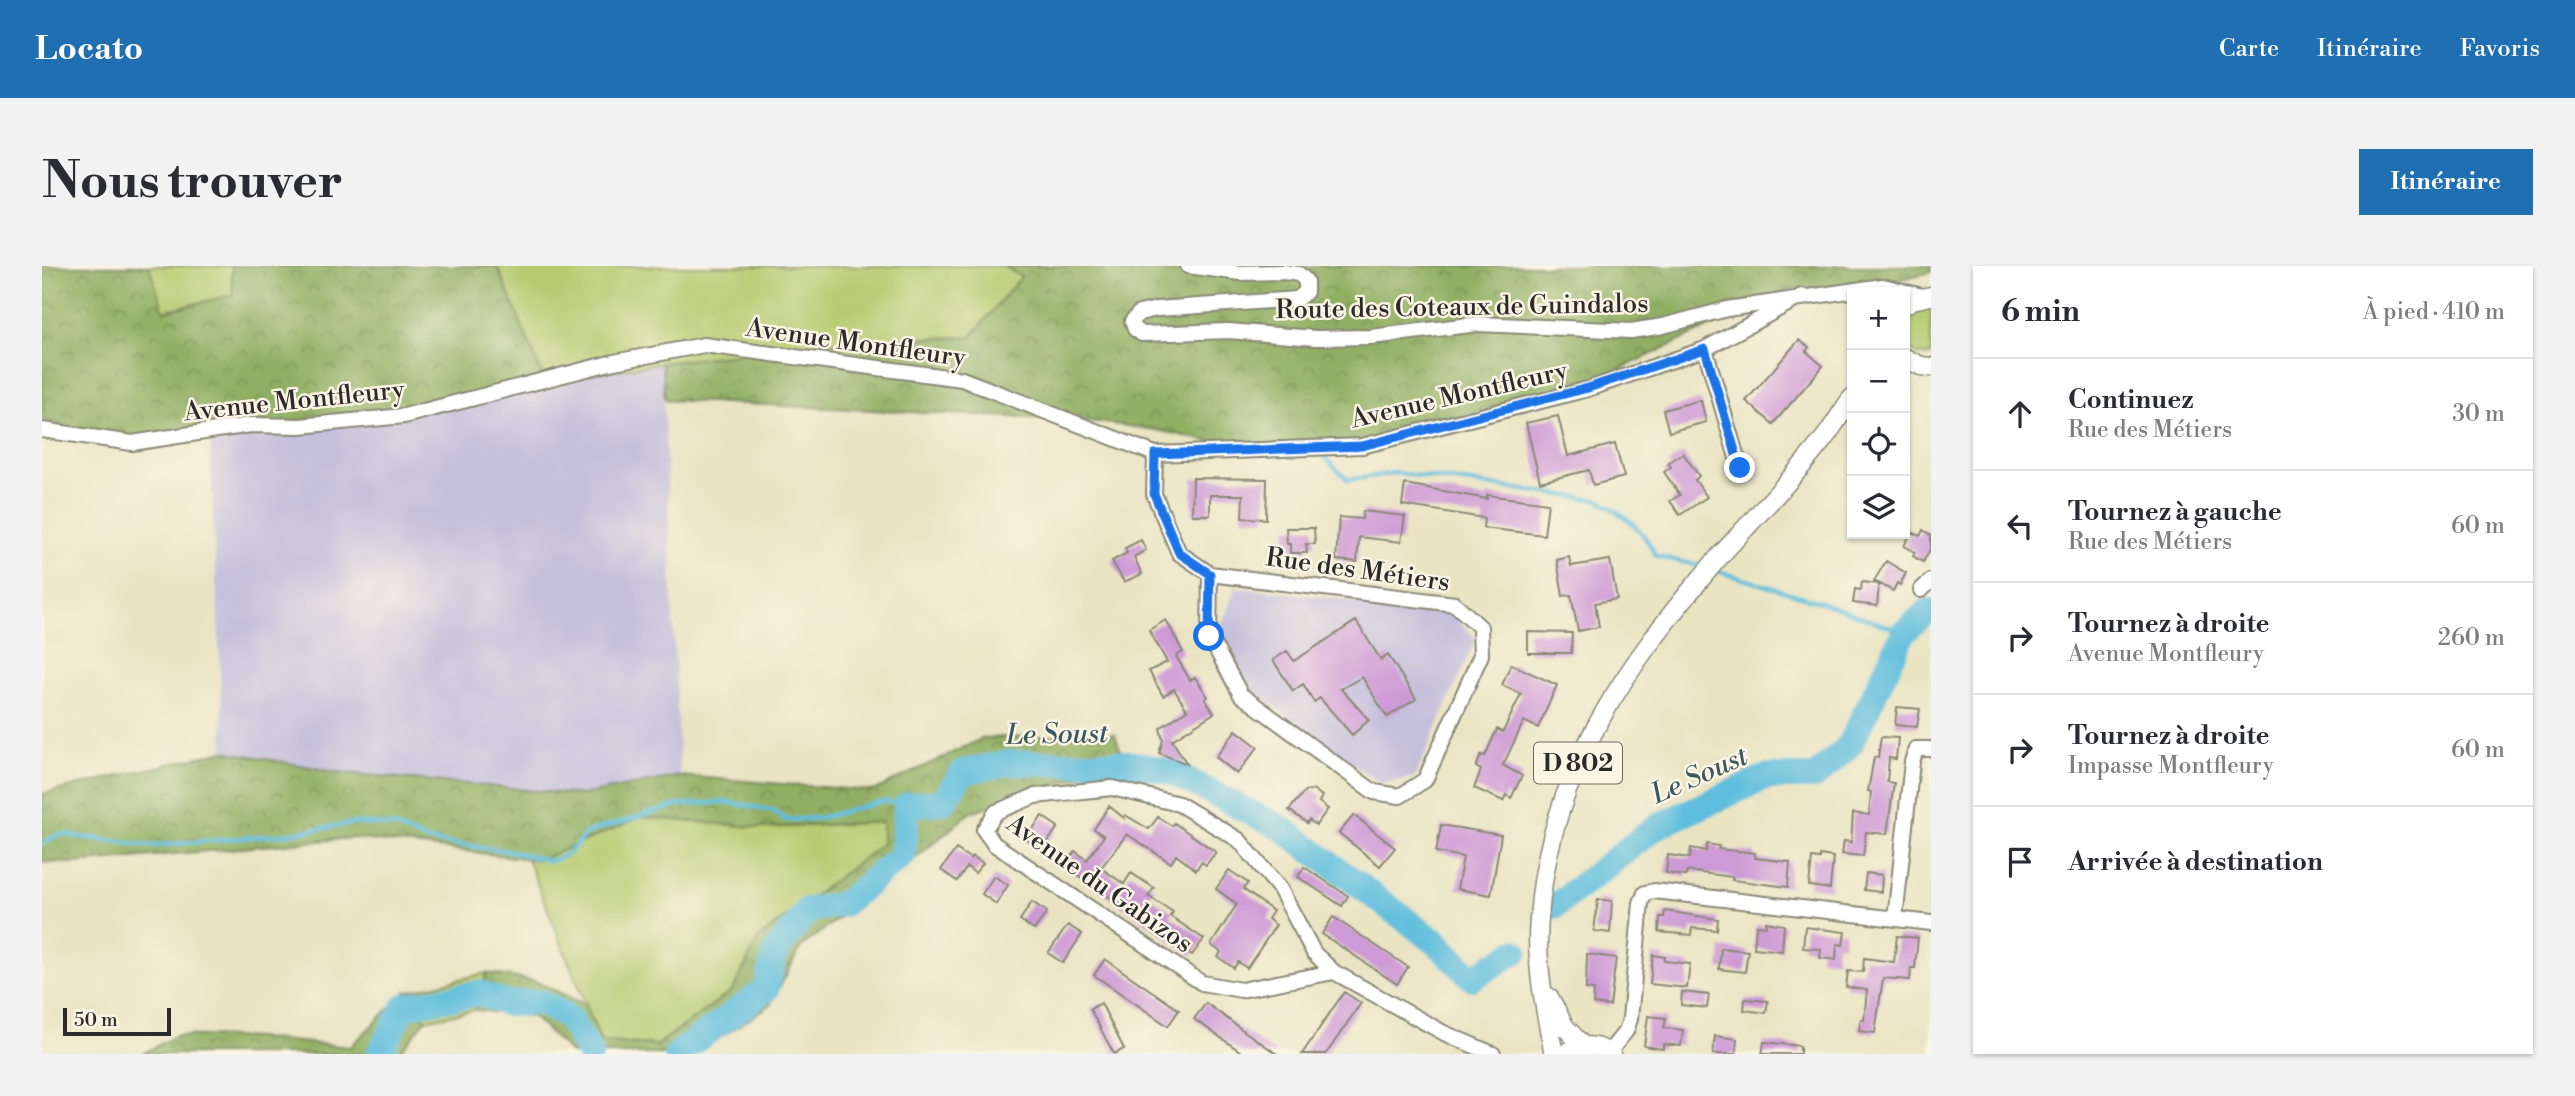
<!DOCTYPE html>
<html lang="fr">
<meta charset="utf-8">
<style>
body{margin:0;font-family:"Libre Bodoni",serif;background:#f2f2f3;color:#2b2b33}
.controls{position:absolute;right:21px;top:21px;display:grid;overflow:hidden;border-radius:0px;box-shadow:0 2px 5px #0004}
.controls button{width:63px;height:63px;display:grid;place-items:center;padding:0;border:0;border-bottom:2px solid #e1e1e2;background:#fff;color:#2b2b33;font:35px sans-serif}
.scale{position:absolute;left:21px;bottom:18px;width:108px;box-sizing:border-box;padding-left:7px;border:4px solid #2b2b2b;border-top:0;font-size:19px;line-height:24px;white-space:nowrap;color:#2b2b2b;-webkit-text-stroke:5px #fcf5e5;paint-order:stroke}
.stop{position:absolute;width:21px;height:21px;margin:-16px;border:5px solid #1a73e8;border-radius:50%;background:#fff}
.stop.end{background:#1a73e8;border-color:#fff;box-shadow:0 2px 7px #0008}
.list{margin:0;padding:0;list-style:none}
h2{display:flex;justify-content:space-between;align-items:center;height:91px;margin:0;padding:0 28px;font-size:30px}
h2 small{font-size:23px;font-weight:400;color:#7c7c81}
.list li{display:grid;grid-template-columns:46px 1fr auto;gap:21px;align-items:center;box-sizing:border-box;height:112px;padding:0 28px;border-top:2px solid #e1e1e2}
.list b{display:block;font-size:26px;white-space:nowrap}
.list p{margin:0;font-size:23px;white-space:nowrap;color:#7c7c81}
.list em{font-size:23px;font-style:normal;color:#7c7c81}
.icon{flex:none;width:38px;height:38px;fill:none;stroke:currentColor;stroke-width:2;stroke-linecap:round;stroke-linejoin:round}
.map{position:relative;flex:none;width:1889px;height:788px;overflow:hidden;border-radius:0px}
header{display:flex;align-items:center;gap:42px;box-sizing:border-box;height:98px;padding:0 35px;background:#1f6fb2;color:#fff}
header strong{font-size:33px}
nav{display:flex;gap:38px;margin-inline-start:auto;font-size:24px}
.intro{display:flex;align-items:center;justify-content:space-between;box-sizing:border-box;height:168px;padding:0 42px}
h1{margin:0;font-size:49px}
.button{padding:18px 32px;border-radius:0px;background:#1f6fb2;color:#fff;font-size:24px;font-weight:700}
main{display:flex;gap:42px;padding:0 42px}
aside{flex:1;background:#fff;border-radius:0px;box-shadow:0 2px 5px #0004}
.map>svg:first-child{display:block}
.industrial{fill:#c5c0db}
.green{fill:#b6cb6f;stroke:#707b4d;stroke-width:2}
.forest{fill:url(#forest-crowns);stroke:#5e6d46;stroke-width:2}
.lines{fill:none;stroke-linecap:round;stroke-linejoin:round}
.stream{stroke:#5fbedd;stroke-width:4.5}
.river{stroke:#5fbedd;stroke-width:26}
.building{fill:#cd99d6}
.minor-casing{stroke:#8a8877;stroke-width:18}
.major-casing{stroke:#8a8877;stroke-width:21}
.minor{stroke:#fff;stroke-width:14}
.major{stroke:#fff;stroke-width:18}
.route{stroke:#1a73e8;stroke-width:9}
.labels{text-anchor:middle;stroke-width:5;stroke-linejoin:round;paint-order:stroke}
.shield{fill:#fcf5e5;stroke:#6a6863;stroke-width:2}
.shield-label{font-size:24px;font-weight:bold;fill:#2b2b2b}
.street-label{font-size:26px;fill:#2b2b2b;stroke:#fcf5e5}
.water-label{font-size:28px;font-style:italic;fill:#3b5760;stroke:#fcf5e5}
</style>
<header>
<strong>Locato</strong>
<nav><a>Carte</a><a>Itinéraire</a><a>Favoris</a></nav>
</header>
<div class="intro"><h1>Nous trouver</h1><a class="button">Itinéraire</a></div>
<main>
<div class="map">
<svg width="1889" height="788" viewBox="0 0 1889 788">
<defs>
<pattern id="forest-crowns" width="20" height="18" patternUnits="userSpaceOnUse" patternTransform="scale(1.75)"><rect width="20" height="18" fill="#90af62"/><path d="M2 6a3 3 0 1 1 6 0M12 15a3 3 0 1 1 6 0" fill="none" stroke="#768f51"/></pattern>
</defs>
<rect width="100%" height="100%" fill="#fcf5e5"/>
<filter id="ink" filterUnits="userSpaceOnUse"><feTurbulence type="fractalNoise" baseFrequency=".0143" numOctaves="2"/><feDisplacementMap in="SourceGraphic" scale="14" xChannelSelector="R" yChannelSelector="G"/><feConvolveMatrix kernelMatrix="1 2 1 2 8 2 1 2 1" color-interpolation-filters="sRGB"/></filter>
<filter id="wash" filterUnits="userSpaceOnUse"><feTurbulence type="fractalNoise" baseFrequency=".00686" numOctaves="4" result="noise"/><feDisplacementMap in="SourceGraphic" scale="28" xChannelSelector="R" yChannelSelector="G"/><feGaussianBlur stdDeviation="1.57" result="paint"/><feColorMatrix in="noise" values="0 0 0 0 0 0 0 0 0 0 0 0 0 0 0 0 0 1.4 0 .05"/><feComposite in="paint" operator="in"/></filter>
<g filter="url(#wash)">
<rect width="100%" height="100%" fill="#eae4c3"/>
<path class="industrial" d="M 620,97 L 638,510 L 539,529 L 294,506 L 182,485 L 167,162 Z
M 1194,321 L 1409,346 L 1434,373 L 1373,511 L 1339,518 L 1202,419 L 1177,366 Z"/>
<path class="green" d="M 107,0 L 190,0 L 191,29 L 121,45 Z
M 455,0 L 962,0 L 979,11 L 929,71 L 812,74 L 620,97 L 503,115 Z
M 1883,39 L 1889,40 L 1889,90 L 1874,88 L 1863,76 C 1863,54 1862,49 1883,39 Z
M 599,551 L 722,562 L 840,556 L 840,578 L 717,672 L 691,724 L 615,779 L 559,776 L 485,592 L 498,594 Z
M 445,707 L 433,744 L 384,754 L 364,726 Z"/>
<path class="forest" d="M 0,0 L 107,0 L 122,45 L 191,29 L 190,0 L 455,0 L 503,115 L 354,146 L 69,173 L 0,154 Z
M 962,0 L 1889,0 L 1889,6 L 1848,16 L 1746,24 L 1559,112 L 1317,178 L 1211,185 L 1115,164 L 1049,155 L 623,134 L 620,97 L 812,74 L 929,71 L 979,11 Z
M 1073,468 L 1082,496 L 929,546 L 858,605 L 759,681 L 728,739 L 653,788 L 530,788 L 491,751 L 433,744 L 445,707 L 493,715 L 544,739 L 559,776 L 615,779 L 691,724 L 717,672 L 840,578 L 840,556 L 722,562 L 599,551 L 498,594 L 311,572 L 33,597 L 0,596 L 0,528 L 182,485 L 294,506 L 539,529 L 638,510 L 831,525 L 941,472 Z
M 364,726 L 384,754 L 356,788 L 100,788 L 135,769 L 218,772 L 308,781 Z"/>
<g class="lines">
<path class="stream" d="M 1275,184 L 1306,214 L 1354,207 L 1557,234 C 1584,251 1600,261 1614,290 L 1664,301
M 1672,304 L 1781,337 L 1862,366
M 0,578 L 18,568 L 109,580 L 245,568 L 314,557 L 351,560 L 387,575 L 468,585 L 509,595 L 526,588 L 546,566 L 636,539 L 685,536 L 733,545 L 743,554 L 778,552 L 841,535 L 865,539"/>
<path class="river" d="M 1513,640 L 1615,560 L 1725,511 L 1773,511 L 1808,479 L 1862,366 L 1886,345 L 1889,345
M 337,788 L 363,740 L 438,727 L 465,738 L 498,736 L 526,751 L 548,788
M 635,788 L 724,724 L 734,685 L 766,644 L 801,638 L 861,589 L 865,539 L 901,536 L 921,506 L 965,497 L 1087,497 L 1129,506 L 1241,563 L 1395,677 L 1430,712 L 1473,686"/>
</g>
<g id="blocks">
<path class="building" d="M 1757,74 L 1767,81 L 1764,85 L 1781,100 L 1731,158 L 1704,135 Z
M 1659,134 L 1664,156 L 1627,166 L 1621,144 Z
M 1516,150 L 1526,190 L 1573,178 L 1582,211 L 1551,219 L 1547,204 L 1498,216 L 1484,157 Z
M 1641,187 L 1657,210 L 1653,214 L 1665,231 L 1638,249 L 1628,235 L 1638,229 L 1622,206 L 1629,201 L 1626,197 Z
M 1151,212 L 1225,213 L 1224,253 L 1200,252 L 1201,229 L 1168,229 L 1168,249 L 1150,249 Z
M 1363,218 L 1445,233 L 1445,229 L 1506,237 L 1502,269 L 1441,262 L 1442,252 L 1360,239 Z
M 1321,245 L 1363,250 L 1359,276 L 1317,271 L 1315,296 L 1294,294 L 1297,251 L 1320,253 Z
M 1244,262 L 1272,262 L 1273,278 L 1264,278 L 1265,287 L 1248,287 L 1248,278 L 1245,278 Z
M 1881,264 L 1889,269 L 1889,282 L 1881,296 L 1871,290 L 1873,286 L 1862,280 L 1870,266 L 1878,270 Z
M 1099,274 L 1104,284 L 1092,291 L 1100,308 L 1082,316 L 1070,295 L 1085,287 L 1083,282 Z
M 1527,291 L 1529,300 L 1568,294 L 1575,333 L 1553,337 L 1557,361 L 1536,365 L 1529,329 L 1521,330 L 1515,294 Z
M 1844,295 L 1864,307 L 1858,319 L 1855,317 L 1851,325 L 1832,315 Z
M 1820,316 L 1837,318 L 1835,340 L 1811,337 L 1813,323 L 1819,324 Z
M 1124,354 L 1141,386 L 1134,390 L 1148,414 L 1153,411 L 1166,431 L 1163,433 L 1172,447 L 1130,474 L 1145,498 L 1117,487 L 1121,474 L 1118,462 L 1145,444 L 1132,423 L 1121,430 L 1107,405 L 1125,396 L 1107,364 Z
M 1314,355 L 1339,394 L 1346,389 L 1374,433 L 1345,451 L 1320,411 L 1299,423 L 1327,454 L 1310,469 L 1278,432 L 1272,436 L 1261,418 L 1251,425 L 1231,394 L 1245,385 L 1252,395 Z
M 1486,366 L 1530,367 L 1529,387 L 1486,387 Z
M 1469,398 L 1515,419 L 1496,462 L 1482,455 L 1461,499 L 1480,510 L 1469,532 L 1464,529 L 1461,535 L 1432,522 L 1439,504 L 1434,501 L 1439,489 L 1443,490 L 1455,463 L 1461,466 L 1479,428 L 1460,419 Z
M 1855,441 L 1878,443 L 1875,461 L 1853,459 Z
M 1194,464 L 1216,481 L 1195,508 L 1174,491 Z
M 1839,471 L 1856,472 L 1854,493 L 1847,492 L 1845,516 L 1852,517 L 1845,568 L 1824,566 L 1821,590 L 1800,588 L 1802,575 L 1809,576 L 1811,547 L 1827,549 L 1829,526 L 1826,525 L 1832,491 L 1836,491 Z
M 1272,524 L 1280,530 L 1277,536 L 1286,543 L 1274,559 L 1267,554 L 1265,557 L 1247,544 L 1263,525 Z
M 1067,540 L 1082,552 L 1083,549 L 1107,563 L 1116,551 L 1130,560 L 1132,557 L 1174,586 L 1164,599 L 1159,596 L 1154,604 L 1134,589 L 1129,597 L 1085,568 L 1059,602 L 1082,618 L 1089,607 L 1112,622 L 1106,630 L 1131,646 L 1128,650 L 1162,673 L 1150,689 L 1023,600 L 1033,585 L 1045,594 L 1062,570 L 1052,563 Z
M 1312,549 L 1353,582 L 1338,600 L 1297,567 Z
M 1000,550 L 1016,561 L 1000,584 L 984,573 Z
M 1399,559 L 1459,569 L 1449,629 L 1415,623 L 1421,591 L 1394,586 Z
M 1665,578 L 1677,580 L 1676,583 L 1713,587 L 1713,592 L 1748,596 L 1746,621 L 1690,614 L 1691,611 L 1645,605 L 1644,610 L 1624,607 L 1626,589 L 1648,592 L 1649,582 L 1664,585 Z
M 914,583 L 929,593 L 930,590 L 941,597 L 933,607 L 925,601 L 915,615 L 899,604 Z
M 1778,589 L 1791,591 L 1788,623 L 1767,620 L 1770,592 L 1778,593 Z
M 1262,601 L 1306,630 L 1300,640 L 1256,611 Z
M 1187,604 L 1206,617 L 1201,623 L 1231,645 L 1226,653 L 1234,659 L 1205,702 L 1196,696 L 1192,702 L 1176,691 L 1179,686 L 1169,679 L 1195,638 L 1174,623 Z
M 1824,607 L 1840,609 L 1839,626 L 1822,624 Z
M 952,610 L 966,619 L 954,638 L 940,628 Z
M 1556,633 L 1570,635 L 1568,667 L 1552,665 Z
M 990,636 L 1005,646 L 992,664 L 978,654 Z
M 1623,645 L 1676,653 L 1675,664 L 1650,662 L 1649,669 L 1617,666 L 1618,651 L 1622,651 Z
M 1291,651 L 1366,701 L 1355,718 L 1280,668 Z
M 1724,656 L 1742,659 L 1740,685 L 1712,682 L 1714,659 L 1724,660 Z
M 1026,659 L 1040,668 L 1021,697 L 1006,687 Z
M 1763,661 L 1803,666 L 1801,679 L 1795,678 L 1794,694 L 1778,692 L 1779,683 L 1761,682 Z
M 1855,670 L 1876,672 L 1873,702 L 1869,702 L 1868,714 L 1841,712 L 1833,767 L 1817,765 L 1819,753 L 1822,754 L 1825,724 L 1804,721 L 1806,705 L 1821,706 L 1822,692 L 1852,696 Z
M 1679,682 L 1706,685 L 1703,706 L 1677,703 Z
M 1545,688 L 1574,692 L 1568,740 L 1551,738 L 1552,724 L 1544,723 Z
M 1611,689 L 1623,691 L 1622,695 L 1648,698 L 1645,722 L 1608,718 Z
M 1063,693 L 1137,744 L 1126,760 L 1052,709 Z
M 1302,726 L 1319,737 L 1284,788 L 1260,788 Z
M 1640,726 L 1667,729 L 1665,742 L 1639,739 Z
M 1703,733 L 1726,735 L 1724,747 L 1702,744 Z
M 1059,737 L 1082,783 L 1072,788 L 1048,743 Z
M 1164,737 L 1202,765 L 1235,788 L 1202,788 L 1152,753 Z
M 1606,750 L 1624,752 L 1622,762 L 1641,764 L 1639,780 L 1621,778 L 1621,783 L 1602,780 Z
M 1673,770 L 1695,773 L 1694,788 L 1671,788 Z
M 1722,776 L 1758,780 L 1758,788 L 1720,788 Z"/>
</g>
</g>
<g filter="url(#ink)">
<use href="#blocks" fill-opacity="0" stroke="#8a8877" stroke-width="2"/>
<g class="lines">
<defs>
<path id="minor" d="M 1146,0 L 1198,7 L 1241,6 L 1257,8 L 1264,15 L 1264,26 L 1255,33 L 1115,43 L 1097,47 L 1090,55 L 1093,63 L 1100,68 L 1187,65 L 1273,72 L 1329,71 L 1436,58 L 1589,65 L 1621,60 L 1685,43 L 1841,20 L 1880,30
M 1663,83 L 1698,202
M 0,164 L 90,177 L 208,159 L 258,160 L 362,150 L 572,96 L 662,79 L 920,113 L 1113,188 L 1320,180 L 1546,123 L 1663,83 L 1760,30
M 1113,188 L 1112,228 L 1137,287 L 1168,308 L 1413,338 L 1438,361 L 1439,389 L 1383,514 L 1358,530 L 1332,526 L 1199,429 L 1167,370 L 1168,308
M 1879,324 L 1889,315
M 1853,653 L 1870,496 L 1874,483 L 1889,483
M 1292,706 L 1199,724 L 1160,717 L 952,578 L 942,564 L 954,546 L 993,530 L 1070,522 L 1137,538 L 1197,574 L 1238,623 L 1272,687 L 1292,706 L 1402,767 L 1451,788
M 1567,786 L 1584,765 L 1588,753 L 1599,637 L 1603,627 L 1612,625 L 1889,657"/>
<path id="major" d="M 1863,39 L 1870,34 L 1889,30
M 1863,92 L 1879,100 L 1889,101
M 1507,731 L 1523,761 L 1541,780
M 1512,788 C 1503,744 1493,697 1497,652 C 1507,506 1586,396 1678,290 C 1712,252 1749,215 1780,175 C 1791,162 1799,146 1810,132
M 1522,788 C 1538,778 1553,777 1569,788"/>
</defs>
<use href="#minor" class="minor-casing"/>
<use href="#major" class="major-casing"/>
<use href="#minor" class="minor"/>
<use href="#major" class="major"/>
</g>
</g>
<g class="lines" filter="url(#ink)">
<path class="route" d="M 1167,370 L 1168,308 L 1137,287 L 1112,228 L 1113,188 L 1320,180 L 1546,122 L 1663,83 L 1698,202"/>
</g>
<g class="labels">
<rect class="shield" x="1492" y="476.5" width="88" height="41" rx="5"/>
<g class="shield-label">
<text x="1536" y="505">D 802</text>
</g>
<g class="street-label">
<text transform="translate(1420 40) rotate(-1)" y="9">Route des Coteaux de Guindalos</text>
<text transform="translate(814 76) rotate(8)" y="9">Avenue Montfleury</text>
<text transform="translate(1417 128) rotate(-13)" y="9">Avenue Montfleury</text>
<text transform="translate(252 134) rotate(-6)" y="9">Avenue Montfleury</text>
<text transform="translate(1316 303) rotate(8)" y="9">Rue des Métiers</text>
<text transform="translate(1058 617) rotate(35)" y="9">Avenue du Gabizos</text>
</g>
<g class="water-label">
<text transform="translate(1015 467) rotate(-1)" y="10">Le Soust</text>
<text transform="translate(1657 508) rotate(-24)" y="10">Le Soust</text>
</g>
</g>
</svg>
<div class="controls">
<button>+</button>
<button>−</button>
<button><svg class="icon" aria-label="locate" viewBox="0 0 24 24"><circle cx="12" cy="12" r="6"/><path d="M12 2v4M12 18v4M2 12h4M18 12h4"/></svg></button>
<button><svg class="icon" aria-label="layers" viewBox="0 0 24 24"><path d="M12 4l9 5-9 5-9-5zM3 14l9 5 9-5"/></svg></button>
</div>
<div class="scale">50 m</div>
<div class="stop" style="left:1167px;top:370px"></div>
<div class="stop end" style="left:1698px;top:202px"></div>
</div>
<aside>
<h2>6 min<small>À pied · 410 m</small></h2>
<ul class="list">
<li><svg class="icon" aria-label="ahead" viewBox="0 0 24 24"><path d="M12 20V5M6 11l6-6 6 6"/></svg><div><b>Continuez</b><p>Rue des Métiers</p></div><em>30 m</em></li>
<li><svg class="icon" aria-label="left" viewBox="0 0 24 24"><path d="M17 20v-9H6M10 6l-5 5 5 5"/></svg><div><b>Tournez à gauche</b><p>Rue des Métiers</p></div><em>60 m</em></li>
<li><svg class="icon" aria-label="right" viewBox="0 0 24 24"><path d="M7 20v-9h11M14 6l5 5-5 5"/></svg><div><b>Tournez à droite</b><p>Avenue Montfleury</p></div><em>260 m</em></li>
<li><svg class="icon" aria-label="right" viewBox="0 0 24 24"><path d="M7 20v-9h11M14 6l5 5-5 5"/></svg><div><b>Tournez à droite</b><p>Impasse Montfleury</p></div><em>60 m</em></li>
<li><svg class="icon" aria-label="arrive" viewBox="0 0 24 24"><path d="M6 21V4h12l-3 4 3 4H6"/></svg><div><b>Arrivée à destination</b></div></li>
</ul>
</aside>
</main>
